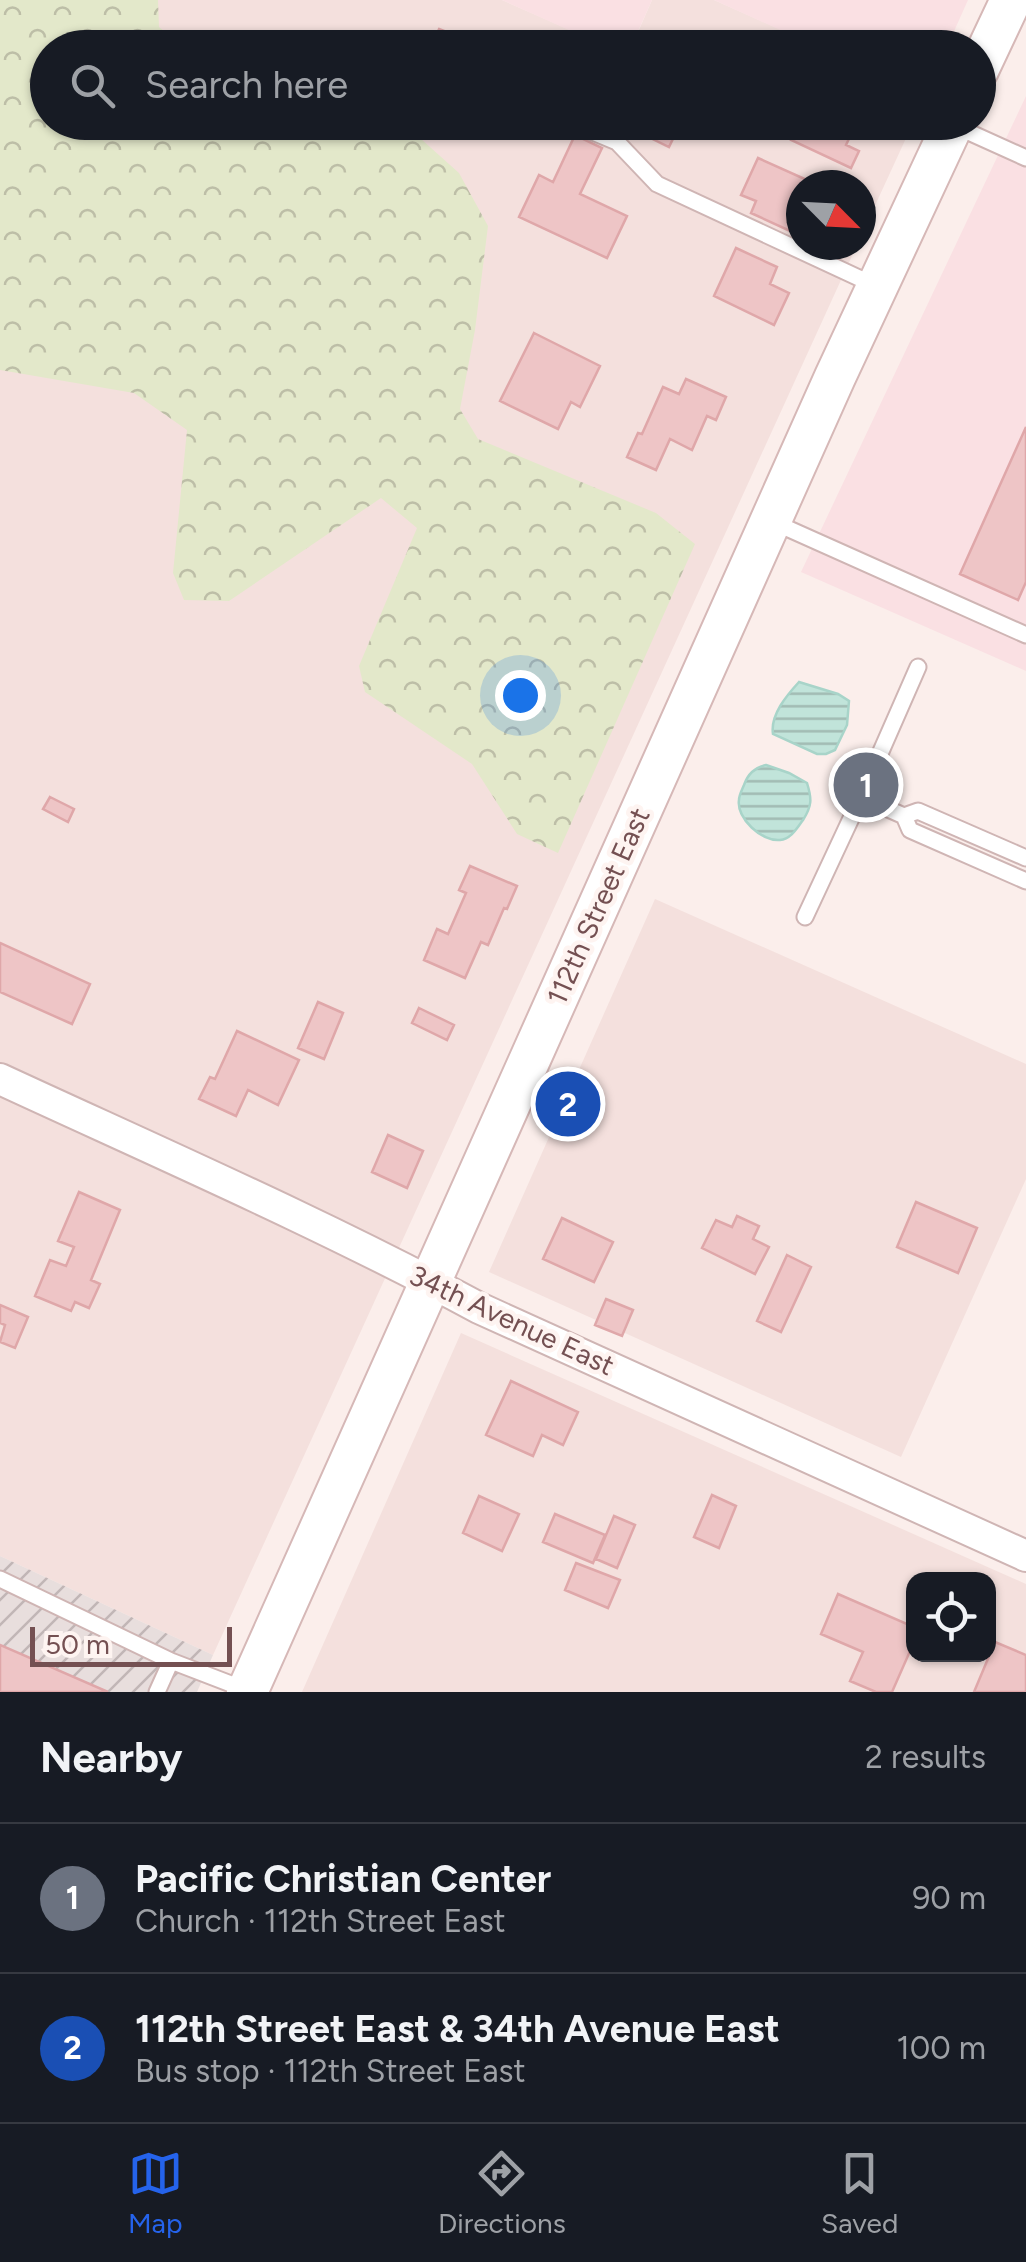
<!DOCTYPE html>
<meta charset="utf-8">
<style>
body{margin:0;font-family:Figtree,sans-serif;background:#242831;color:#f1f3f6}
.controls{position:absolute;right:30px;bottom:30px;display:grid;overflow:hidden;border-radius:20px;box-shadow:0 2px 8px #0004}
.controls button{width:90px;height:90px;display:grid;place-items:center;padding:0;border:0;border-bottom:2px solid #363941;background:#171b24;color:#f1f3f6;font:50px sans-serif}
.compass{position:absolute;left:786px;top:170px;width:90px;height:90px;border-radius:50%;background:#171b24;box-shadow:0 2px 8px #0004;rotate:114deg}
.scale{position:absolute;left:30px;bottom:25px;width:202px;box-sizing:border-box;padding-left:10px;border:5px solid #745052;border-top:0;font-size:28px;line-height:35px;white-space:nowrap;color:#745052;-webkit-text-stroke:8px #fef4f1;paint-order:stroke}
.you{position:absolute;left:520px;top:695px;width:35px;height:35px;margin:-25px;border:8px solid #fff;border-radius:50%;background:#1a73e8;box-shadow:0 0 0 15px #1a73e833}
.badge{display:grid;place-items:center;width:65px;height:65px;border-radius:50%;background:#2563eb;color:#fff;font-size:32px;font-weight:700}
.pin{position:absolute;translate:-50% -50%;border:5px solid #fff;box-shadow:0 2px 10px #0006}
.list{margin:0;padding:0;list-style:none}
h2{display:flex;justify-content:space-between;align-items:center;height:130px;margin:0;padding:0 40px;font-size:42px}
h2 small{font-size:32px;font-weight:400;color:#9ea1a6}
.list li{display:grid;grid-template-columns:65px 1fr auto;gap:30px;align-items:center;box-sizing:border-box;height:150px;padding:0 40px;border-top:2px solid #363941}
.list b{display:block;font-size:38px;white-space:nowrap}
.list p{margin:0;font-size:32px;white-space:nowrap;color:#9ea1a6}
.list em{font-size:32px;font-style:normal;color:#9ea1a6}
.icon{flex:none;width:55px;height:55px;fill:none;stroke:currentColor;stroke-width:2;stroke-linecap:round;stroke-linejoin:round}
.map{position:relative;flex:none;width:1026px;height:1692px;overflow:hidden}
.search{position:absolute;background:#171b24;box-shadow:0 2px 8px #0004;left:30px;right:30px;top:30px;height:110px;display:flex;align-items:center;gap:25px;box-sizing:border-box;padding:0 35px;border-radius:55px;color:#9ea1a6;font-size:38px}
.sheet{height:430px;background:#171b24}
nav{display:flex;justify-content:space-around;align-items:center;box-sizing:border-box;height:140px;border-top:2px solid #363941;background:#171b24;font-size:28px;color:#9ea1a6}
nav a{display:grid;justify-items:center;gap:5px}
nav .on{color:#2563eb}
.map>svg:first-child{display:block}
.residential{fill:#f4e0dd;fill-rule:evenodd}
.commercial{fill:#fae0e3}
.industrial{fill:url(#industrial-furrows)}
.forest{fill:url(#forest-crowns)}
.water{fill:url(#water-rules);stroke:#a8d4c9;stroke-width:2.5}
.building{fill:#eec5c6;stroke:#dfa7a9;stroke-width:2.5}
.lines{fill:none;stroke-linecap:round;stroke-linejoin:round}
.service-casing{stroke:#cfb5b4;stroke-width:19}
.minor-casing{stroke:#cfb5b4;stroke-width:34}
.secondary-casing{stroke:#d6b8b7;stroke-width:44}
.service{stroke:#fff;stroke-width:15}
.minor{stroke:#fff;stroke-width:30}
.secondary{stroke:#fff;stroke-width:40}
.labels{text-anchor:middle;stroke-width:9;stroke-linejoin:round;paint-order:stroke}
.street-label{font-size:28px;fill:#745052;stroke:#fef4f1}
</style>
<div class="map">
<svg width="1026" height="1692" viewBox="0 0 1026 1692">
<defs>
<pattern id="industrial-furrows" width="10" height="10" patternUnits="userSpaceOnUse" patternTransform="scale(2.5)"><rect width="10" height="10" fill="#e8dedd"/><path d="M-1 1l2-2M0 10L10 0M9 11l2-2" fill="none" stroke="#c1b6b6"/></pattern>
<pattern id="forest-crowns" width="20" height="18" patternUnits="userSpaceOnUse" patternTransform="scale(2.5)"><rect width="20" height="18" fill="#e3e8ca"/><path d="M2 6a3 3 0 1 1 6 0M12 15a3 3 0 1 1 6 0" fill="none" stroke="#bdbea7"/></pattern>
<pattern id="water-rules" width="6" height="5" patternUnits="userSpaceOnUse" patternTransform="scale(2.5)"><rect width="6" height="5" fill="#c1e4da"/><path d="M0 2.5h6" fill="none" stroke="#a1bbb3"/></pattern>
</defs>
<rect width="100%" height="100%" fill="#fbeeeb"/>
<path class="residential" d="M 0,0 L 502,0 L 609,47 L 48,48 L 48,122 L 913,123 L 861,236 L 861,185 L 801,185 L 801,245 L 857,245 L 213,1655 L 0,1556 Z
M 652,0 L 714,0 L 820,47 L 631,48 Z
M 655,899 L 1026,1064 L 1026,1179 L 901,1457 L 489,1272 Z
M 461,1333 L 1026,1584 L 1026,1692 L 302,1692 ZM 914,1580 L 988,1580 L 988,1654 L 914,1654 Z"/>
<path class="commercial" d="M 502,0 L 652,0 L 631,47 L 609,48 Z
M 714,0 L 968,0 L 947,47 L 820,48 Z
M 1026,96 L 1026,671 L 801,572 Z"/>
<path class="industrial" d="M 0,1556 L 213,1655 L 197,1692 L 0,1692 Z"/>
<path class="forest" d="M 0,0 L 158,0 L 159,27 L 183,47 L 48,48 L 48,122 L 390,123 L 411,130 L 459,173 L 488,226 L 475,330 L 460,409 L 478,439 L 656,513 L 695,544 L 558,853 L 517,834 L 472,764 L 365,692 L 359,666 L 417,528 L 381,498 L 229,601 L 184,600 L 173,573 L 187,430 L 134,393 L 0,370 Z"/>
<path class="water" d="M 799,682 L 838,694 L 849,701 L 847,725 L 835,750 L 826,754 L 817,754 L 773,734 C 770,715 787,695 799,682 Z
M 766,765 L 789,773 L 807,783 C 812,799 812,806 803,820 C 797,828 791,839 780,840 C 762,842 736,818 739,800 C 739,795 742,790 744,785 C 748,774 754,768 766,765 Z"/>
<path class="building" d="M 439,29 L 482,46 L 481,48 L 431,48 Z
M 623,122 L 681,122 L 669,147 L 622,124 Z
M 800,122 L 857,122 L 846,145 L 859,151 L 851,168 L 791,140 Z
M 575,135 L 602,148 L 580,194 L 627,216 L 607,258 L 519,217 L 539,175 L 553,182 Z
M 758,158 L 818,185 L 801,185 L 801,236 L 751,213 L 756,201 L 741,195 Z
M 736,248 L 777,267 L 770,284 L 789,293 L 774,325 L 714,296 Z
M 534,333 L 600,366 L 580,407 L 571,402 L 558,429 L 500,401 Z
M 686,379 L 726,397 L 716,420 L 707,416 L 692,450 L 670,439 L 656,470 L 627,457 L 638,433 L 642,434 L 663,387 L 679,394 Z
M 1026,427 L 1026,582 L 1018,600 L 960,574 Z
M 50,797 L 74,809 L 68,822 L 43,809 Z
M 470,866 L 517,886 L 507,909 L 504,908 L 488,945 L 481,942 L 465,978 L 424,960 L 437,929 L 448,934 L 466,893 L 459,890 Z
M 0,943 L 90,984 L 72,1024 L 0,992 Z
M 318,1002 L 343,1013 L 324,1059 L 298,1048 Z
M 419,1008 L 454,1025 L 447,1040 L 412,1023 Z
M 237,1031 L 299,1060 L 278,1105 L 248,1090 L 236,1116 L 199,1099 L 210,1077 L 215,1079 Z
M 388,1135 L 423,1151 L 407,1188 L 372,1172 Z
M 79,1192 L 120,1210 L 91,1280 L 100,1284 L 89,1308 L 75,1302 L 71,1311 L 35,1296 L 50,1260 L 66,1266 L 74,1247 L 58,1241 Z
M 916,1202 L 977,1228 L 958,1273 L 897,1247 Z
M 737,1216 L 759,1226 L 753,1239 L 769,1247 L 755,1274 L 702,1248 L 716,1220 L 732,1227 Z
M 562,1218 L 613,1242 L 594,1282 L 543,1259 Z
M 787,1255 L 811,1267 L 781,1332 L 757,1321 Z
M 606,1299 L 633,1310 L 622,1336 L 595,1325 Z
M 0,1305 L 28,1317 L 15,1348 L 0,1342 L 5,1325 L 0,1323 Z
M 511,1381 L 578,1412 L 563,1445 L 542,1435 L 533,1456 L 486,1435 Z
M 712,1495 L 736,1506 L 719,1548 L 694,1537 Z
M 479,1496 L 519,1514 L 502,1551 L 463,1533 Z
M 555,1514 L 605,1535 L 593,1563 L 543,1542 Z
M 614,1516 L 635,1525 L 617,1568 L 596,1559 Z
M 576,1563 L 620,1580 L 608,1608 L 565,1590 Z
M 838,1594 L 914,1627 L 914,1642 L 892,1692 L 876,1692 L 850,1681 L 863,1652 L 821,1634 Z
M 995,1642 L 1026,1655 L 1026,1692 L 974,1692 Z
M 0,1645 L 108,1692 L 0,1692 Z"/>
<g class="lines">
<defs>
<path id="service" d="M 569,122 L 617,142 L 657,184 L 874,285
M 953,125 L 1026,158
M 771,521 L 1026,635
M 861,797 L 904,816 L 918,811 L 1026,858
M 904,816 L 910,830 L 1026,881
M 805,917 L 861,797 L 918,667
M 0,1579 L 171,1661 L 244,1689
M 157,1692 L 171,1661"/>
<path id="minor" d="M 0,1079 C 160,1153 323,1224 479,1308 L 1026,1556"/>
<path id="secondary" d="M 978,70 L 1011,0
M 247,1692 L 835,377 L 954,122"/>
</defs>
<use href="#service" class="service-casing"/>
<use href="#minor" class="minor-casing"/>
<use href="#secondary" class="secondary-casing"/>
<use href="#service" class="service"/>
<use href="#minor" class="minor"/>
<use href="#secondary" class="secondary"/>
</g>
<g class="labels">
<g class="street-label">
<text transform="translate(598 906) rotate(-66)" y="10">112th Street East</text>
<text transform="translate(512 1320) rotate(25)" y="10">34th Avenue East</text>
</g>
</g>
</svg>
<div class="controls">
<button><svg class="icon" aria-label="locate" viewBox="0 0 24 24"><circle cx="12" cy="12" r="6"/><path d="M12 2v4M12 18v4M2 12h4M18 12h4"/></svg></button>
</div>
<svg class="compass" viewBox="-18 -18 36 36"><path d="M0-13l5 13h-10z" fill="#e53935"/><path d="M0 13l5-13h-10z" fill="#9ea1a6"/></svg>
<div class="scale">50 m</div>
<div class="you"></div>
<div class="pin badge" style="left:866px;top:785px;background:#6b7280">1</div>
<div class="pin badge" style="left:568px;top:1104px;background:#1a4fb4">2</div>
<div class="search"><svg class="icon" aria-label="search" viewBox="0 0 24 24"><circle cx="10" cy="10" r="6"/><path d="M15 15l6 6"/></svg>Search here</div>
</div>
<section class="sheet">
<h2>Nearby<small>2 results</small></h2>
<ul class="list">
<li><span class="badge" style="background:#6b7280">1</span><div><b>Pacific Christian Center</b><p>Church · 112th Street East</p></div><em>90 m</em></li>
<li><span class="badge" style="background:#1a4fb4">2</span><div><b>112th Street East &amp; 34th Avenue East</b><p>Bus stop · 112th Street East</p></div><em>100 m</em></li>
</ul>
</section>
<nav>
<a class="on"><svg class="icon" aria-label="map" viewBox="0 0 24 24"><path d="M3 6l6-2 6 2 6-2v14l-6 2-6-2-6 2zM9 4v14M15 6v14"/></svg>Map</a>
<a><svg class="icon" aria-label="directions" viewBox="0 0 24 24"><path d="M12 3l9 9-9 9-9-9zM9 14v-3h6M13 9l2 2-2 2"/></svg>Directions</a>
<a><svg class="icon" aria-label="saved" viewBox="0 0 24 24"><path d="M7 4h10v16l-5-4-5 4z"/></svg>Saved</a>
</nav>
